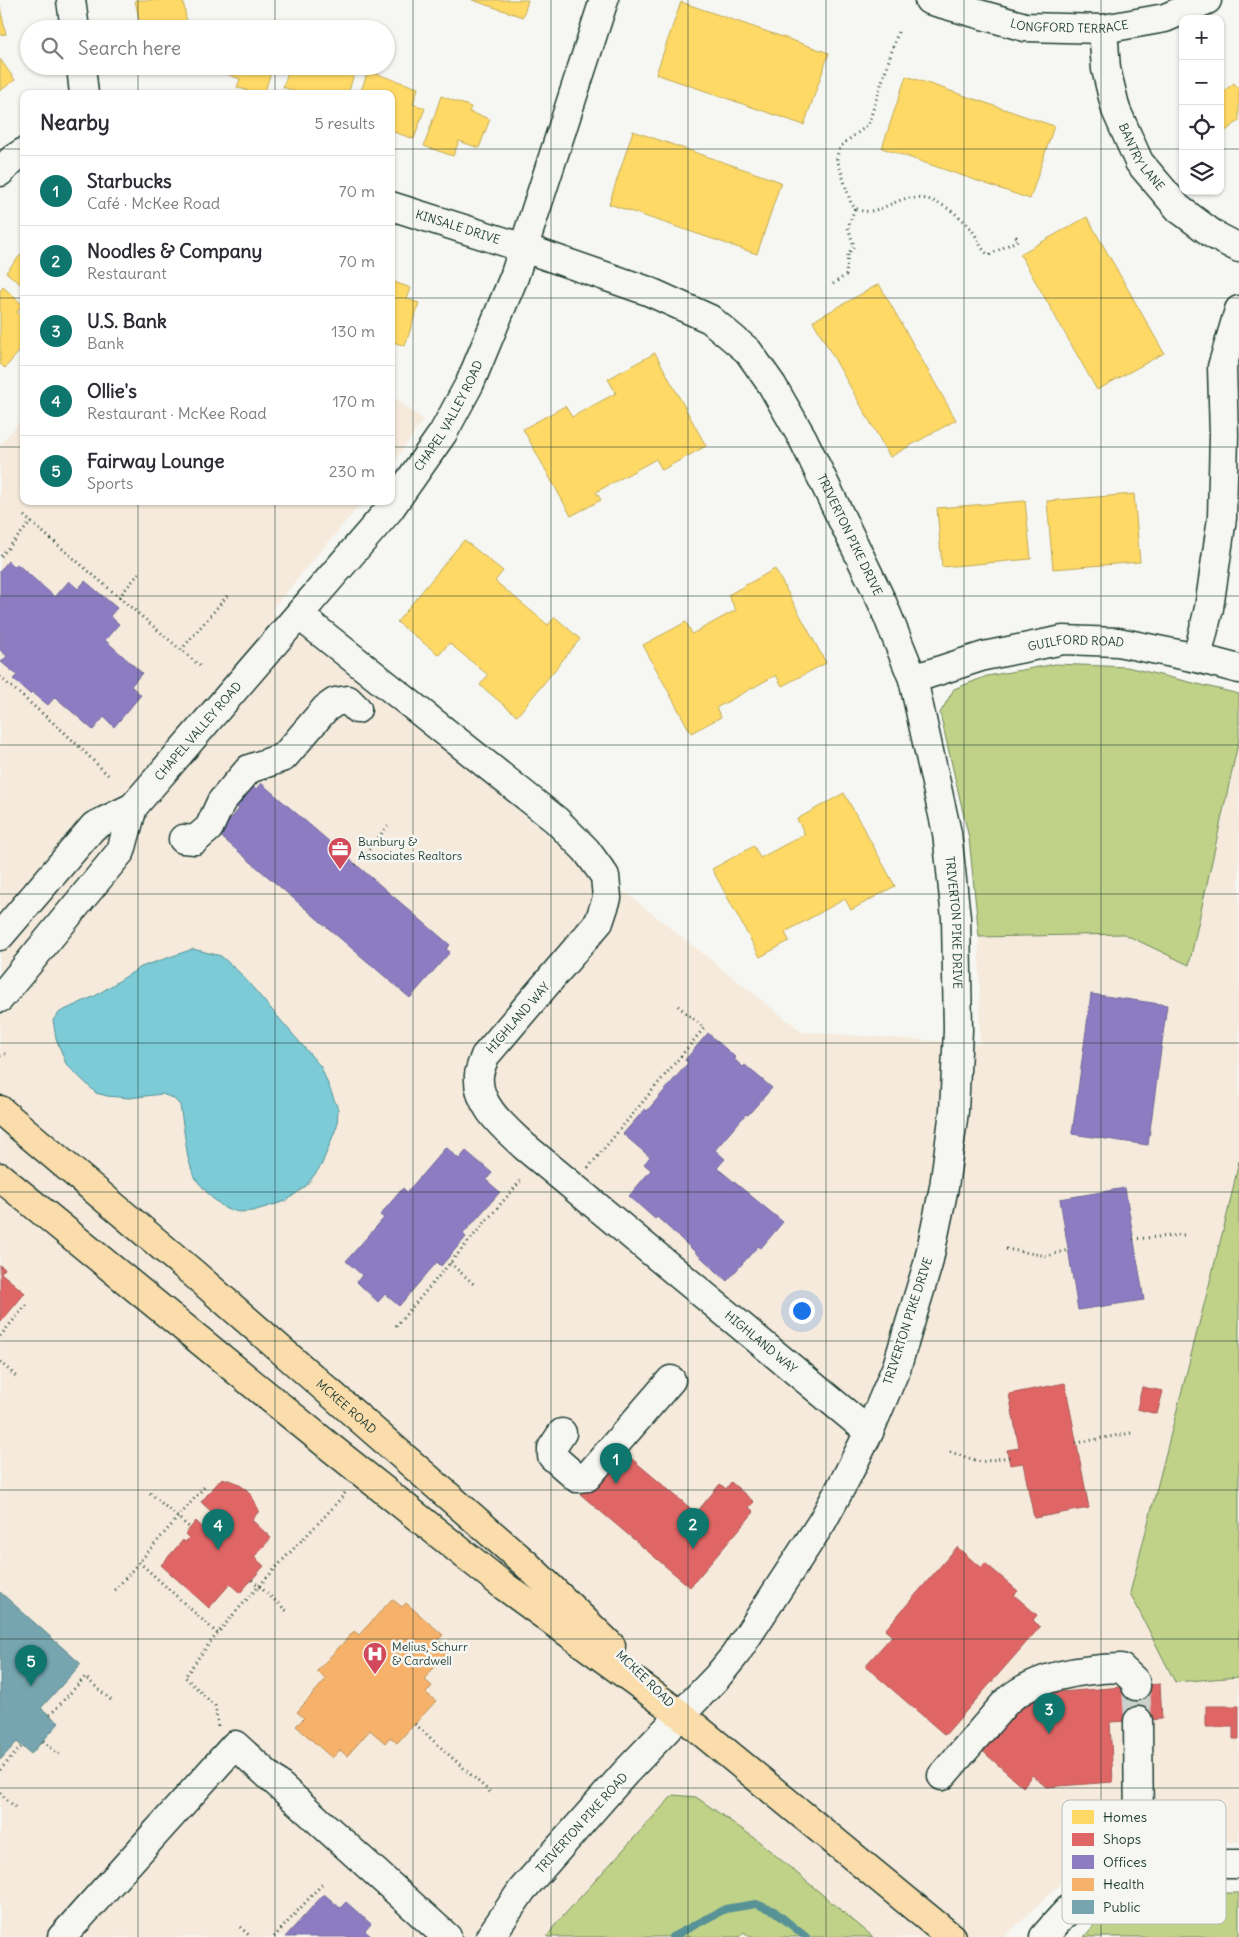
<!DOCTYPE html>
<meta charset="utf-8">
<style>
body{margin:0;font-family:Delius,sans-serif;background:#f2f2f3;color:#2b2b33}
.controls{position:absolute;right:15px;top:15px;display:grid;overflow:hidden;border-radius:10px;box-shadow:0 1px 4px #0004}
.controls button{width:45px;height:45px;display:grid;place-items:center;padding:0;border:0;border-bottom:1px solid #e1e1e2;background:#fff;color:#2b2b33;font:25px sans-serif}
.you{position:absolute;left:801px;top:1310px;width:18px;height:18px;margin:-12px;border:4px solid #fff;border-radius:50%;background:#1a73e8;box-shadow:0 0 0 8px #1a73e833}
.badge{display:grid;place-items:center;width:32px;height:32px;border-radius:50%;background:#0f766e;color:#fff;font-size:16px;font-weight:700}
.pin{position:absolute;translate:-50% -41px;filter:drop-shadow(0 1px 2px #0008)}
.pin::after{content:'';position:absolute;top:26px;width:18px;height:15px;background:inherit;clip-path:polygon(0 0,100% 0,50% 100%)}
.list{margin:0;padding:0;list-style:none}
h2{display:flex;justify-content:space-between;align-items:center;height:65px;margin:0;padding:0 20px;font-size:21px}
h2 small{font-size:16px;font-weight:400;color:#7c7c81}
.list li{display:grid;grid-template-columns:32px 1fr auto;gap:15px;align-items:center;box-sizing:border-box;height:70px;padding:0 20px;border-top:1px solid #e1e1e2}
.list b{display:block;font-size:19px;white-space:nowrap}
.list p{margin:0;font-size:16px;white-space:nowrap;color:#7c7c81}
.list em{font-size:16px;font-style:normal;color:#7c7c81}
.icon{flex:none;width:28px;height:28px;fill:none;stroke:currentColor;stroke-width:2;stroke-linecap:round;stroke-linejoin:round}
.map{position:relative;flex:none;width:1239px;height:1937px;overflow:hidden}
.search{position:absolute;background:#fff;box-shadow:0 1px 4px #0004;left:20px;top:20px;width:375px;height:55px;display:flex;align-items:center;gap:12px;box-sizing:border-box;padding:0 18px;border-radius:28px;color:#7c7c81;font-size:19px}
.panel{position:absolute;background:#fff;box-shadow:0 1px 4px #0004;left:20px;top:90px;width:375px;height:415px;border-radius:10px}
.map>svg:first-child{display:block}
.built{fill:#f5eadb}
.green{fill:#bfd287;stroke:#6f885e}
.water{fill:#7bcbd7;stroke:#569296}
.homes{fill:#ffd966;stroke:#bcaa57}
.shops{fill:#e06666;stroke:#a65a57}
.offices{fill:#8e7cc3;stroke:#6d6998}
.health{fill:#f6b26b;stroke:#b68f5a}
.public{fill:#76a5af;stroke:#5c868a}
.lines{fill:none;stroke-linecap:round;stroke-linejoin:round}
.stream{stroke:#569296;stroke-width:8}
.minor-tunnel{stroke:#cbd1cc;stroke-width:28;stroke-dasharray:28 14;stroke-linecap:butt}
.minor-casing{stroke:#1f3d34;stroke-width:31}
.major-casing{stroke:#1f3d34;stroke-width:31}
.path{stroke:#1f3d34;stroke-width:3;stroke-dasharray:1 4;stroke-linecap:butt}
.minor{stroke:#f6f6f2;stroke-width:28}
.major{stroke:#faddab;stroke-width:28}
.grid{fill:none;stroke:#1f3d34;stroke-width:1;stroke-opacity:0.55}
.labels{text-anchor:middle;stroke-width:5;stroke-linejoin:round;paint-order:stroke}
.street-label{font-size:12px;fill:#1f3d34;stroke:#f6f6f2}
.poi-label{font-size:12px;fill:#1f3d34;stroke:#f6f6f2;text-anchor:start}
.key{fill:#f6f6f2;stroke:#b6beb9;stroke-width:1}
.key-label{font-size:14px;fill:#1f3d34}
</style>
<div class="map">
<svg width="1239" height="1937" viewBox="0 0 1239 1937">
<rect width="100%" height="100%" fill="#f6f6f2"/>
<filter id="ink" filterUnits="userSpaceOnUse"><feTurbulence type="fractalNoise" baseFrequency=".02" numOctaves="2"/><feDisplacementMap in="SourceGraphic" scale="10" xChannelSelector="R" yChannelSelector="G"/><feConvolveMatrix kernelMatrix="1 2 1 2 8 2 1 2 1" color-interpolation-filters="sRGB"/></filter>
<g filter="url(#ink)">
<path class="built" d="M 391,395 L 423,420 L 391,466 Z
M 24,417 L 24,501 L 363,501 L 271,610 L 327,658 L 469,769 L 591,872 L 626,893 L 802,1032 L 980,1044 L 979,937 L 969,838 L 940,713 L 954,689 L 987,676 L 1056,664 L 1127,667 L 1239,694 L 1239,1842 L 1179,1840 L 1113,1852 L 1086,1864 L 1049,1894 L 1004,1937 L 0,1937 L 0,445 Z"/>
<path class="green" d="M 1056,664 L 1127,667 L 1239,694 L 1239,739 L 1189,965 L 1124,934 L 979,937 L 969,838 L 940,713 L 954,689 L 987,676 Z
M 1239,1161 L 1239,1677 L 1175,1682 L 1130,1593 L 1228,1211 Z
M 673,1795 L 696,1797 L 756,1839 L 873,1937 L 750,1937 L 744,1932 L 739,1937 L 547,1937 L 555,1925 Z
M 1174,1893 L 1239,1893 L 1239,1937 L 1084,1937 L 1103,1914 L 1133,1898 Z"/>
<path class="water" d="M 193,949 L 221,956 L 241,974 L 321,1067 L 338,1109 L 337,1126 L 321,1166 L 306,1186 L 286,1201 L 253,1211 L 239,1212 L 226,1209 L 211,1197 L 194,1177 L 188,1158 L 180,1105 L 173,1098 L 162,1094 L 129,1098 L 107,1096 L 96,1093 L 66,1064 L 56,1038 L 53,1020 L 60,1012 L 95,996 L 141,967 Z"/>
<path class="homes" d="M 135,0 L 183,0 L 188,29 L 141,29 Z
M 472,0 L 528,0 L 523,17 Z
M 681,2 L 829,53 L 804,125 L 656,74 Z
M 0,7 L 6,34 L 0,35 Z
M 220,19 L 247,29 L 217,29 Z
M 0,59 L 15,80 L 0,91 Z
M 223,66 L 273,66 L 264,94 L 256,94 L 237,87 L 240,79 L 221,72 Z
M 290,66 L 340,66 L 355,71 L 348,94 L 302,94 L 283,87 Z
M 368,71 L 418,88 L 413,104 L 425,108 L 414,139 L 391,131 L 391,94 L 360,94 Z
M 906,76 L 1054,126 L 1030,199 L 882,148 Z
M 1234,83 L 1239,89 L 1239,121 L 1220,135 L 1220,94 Z
M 441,96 L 471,107 L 469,112 L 490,119 L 479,148 L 459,141 L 453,156 L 424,146 Z
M 633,131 L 781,182 L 757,254 L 609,204 Z
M 1087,217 L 1164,353 L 1097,390 L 1020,254 Z
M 24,251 L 24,287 L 6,272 Z
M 391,281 L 411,288 L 407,299 L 419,303 L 405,346 L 393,342 L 391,347 Z
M 879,284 L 956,420 L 890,457 L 813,321 Z
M 3,287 L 23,305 L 17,312 L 24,318 L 24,346 L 5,368 L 0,364 L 0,291 Z
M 655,353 L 706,446 L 662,470 L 656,459 L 596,492 L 601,500 L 571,516 L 523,429 L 565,406 L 572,417 L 616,393 L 608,379 Z
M 1134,494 L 1140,562 L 1053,569 L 1047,501 Z
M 1025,501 L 1031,559 L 942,567 L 937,508 Z
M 464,540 L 503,571 L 495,581 L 548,625 L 555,617 L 580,639 L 517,716 L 480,685 L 488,675 L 449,643 L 439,655 L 397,622 Z
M 775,569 L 826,663 L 782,686 L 776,675 L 716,708 L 721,717 L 691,733 L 643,645 L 686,622 L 692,634 L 736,610 L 728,595 Z
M 844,793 L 895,886 L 851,910 L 845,899 L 785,932 L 789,941 L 760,957 L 712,869 L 754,846 L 760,858 L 805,834 L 797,819 Z"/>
<path class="shops" d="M 0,1265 L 5,1269 L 1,1273 L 25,1293 L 0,1323 Z
M 1065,1383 L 1089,1508 L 1034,1518 L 1023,1463 L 1010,1465 L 1007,1450 L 1019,1448 L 1009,1394 Z
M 1142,1387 L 1163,1391 L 1157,1414 L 1137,1409 Z
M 619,1448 L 696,1513 L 720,1484 L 726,1489 L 731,1482 L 754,1502 L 749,1507 L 754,1512 L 690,1587 L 580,1494 Z
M 222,1478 L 235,1482 L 247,1490 L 254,1500 L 259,1511 L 252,1520 L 271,1538 L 254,1557 L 264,1566 L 240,1593 L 230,1584 L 209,1608 L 161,1565 L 183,1540 L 185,1542 L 189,1538 L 185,1534 L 196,1521 L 203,1528 L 215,1515 L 201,1502 Z
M 957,1547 L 981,1568 L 985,1563 L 1018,1591 L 1014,1595 L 1037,1615 L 1033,1620 L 1040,1627 L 945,1735 L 865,1666 L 892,1636 L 885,1630 Z
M 1160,1684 L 1162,1719 L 1110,1722 L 1113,1782 L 1046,1787 L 1032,1775 L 1023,1787 L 978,1747 L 1023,1695 Z
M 1206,1706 L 1239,1706 L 1239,1739 L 1233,1739 L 1233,1727 L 1206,1727 Z"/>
<path class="offices" d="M 8,561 L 14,567 L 17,564 L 55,597 L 69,581 L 78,589 L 85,581 L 117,608 L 110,616 L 119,624 L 105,640 L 142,673 L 131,686 L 141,695 L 114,727 L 104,717 L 93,730 L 55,697 L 48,705 L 32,692 L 30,694 L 13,679 L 17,675 L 1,662 L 7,656 L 0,650 L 0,571 Z
M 247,781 L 256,789 L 261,783 L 450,945 L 446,949 L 450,952 L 410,998 L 218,834 L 239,809 L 229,802 Z
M 1091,994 L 1167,1005 L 1148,1145 L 1072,1134 Z
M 708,1033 L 736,1058 L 734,1059 L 743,1067 L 745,1065 L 772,1088 L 748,1115 L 746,1114 L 715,1150 L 725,1159 L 717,1168 L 783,1222 L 761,1248 L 758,1246 L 727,1281 L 657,1217 L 655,1219 L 629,1196 L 651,1170 L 644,1164 L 650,1157 L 623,1134 L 645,1109 L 647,1111 L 688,1063 L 685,1060 Z
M 446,1147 L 459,1159 L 466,1151 L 492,1173 L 486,1180 L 500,1192 L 463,1234 L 466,1237 L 441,1266 L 437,1262 L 399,1306 L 385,1294 L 378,1302 L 357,1282 L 362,1275 L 346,1261 L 384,1218 L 380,1215 L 403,1188 L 407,1192 Z
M 1125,1188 L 1144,1300 L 1078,1310 L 1060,1199 Z
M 324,1894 L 340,1908 L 346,1902 L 371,1924 L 365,1931 L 372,1937 L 285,1937 Z"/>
<path class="health" d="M 392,1599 L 402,1607 L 406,1603 L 443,1635 L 438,1640 L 450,1650 L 424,1679 L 432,1686 L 426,1693 L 436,1701 L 397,1743 L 390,1737 L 385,1743 L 370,1730 L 347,1756 L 340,1750 L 332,1758 L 296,1726 L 304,1718 L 297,1712 L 326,1679 L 317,1671 L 354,1631 L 359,1635 Z"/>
<path class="public" d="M 0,1592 L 81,1664 L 41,1708 L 59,1723 L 31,1754 L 17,1742 L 0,1760 Z"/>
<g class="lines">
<path class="stream" d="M 672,1937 L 725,1909 L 756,1904 L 774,1911 L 806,1937"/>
<path class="minor-tunnel" d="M 1136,1686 L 1138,1721"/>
<defs>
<g id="minor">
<path d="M 71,0 L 75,29"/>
<path id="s1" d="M 929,0 L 1025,27 L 1103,29 L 1165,18 L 1207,0"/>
<path id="s2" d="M 1103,29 L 1106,69 L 1116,110 L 1139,162 L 1179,209 L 1214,235 L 1239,248"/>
<path d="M 81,66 L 84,94"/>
<path d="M 0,172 L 13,159 L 24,152"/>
<path id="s3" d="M 391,206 L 524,248 L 648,291 L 710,319 L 748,351 L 772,385 L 803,439 L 882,602 L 913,679 L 947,833 L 956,918 L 958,1030 L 954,1111 L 944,1187 L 928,1264 L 897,1366 L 869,1432 L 846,1478 L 822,1522 L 735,1655 L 717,1677 L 625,1773 L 522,1890 L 490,1937"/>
<path id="s4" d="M 300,616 L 556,820 L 586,850 L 605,876 L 607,898 L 599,922 L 485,1056 C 483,1062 480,1068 479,1075 C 476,1105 505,1128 524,1146 L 869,1432"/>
<path d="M 1197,658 L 1209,608 L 1222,518 L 1224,435 L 1222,367 L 1239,310"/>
<path id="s5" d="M 913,679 L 984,656 L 1063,640 L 1118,642 L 1197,658 L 1239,669"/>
<path d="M 183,839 L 195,840 L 209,828 L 221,802 L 249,769 L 284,757 L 325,709 L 335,702 L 348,700 L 357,709"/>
<path id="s6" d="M 0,936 L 94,826 L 133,807 L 389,510 L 443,433 L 470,383 L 514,277 L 604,0"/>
<path d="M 0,998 L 121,851 L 133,807"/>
<path d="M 562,1433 L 552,1448 L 552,1456 L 577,1478 L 587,1477 L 671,1380"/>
<path d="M 1138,1721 L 1139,1835 L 1144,1868"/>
<path d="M 942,1776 L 1006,1702 C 1034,1676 1083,1669 1121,1668 L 1135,1681 L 1136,1686"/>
<path d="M 62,1937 L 235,1745 L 447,1937"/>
<path d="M 1044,1937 C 1064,1913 1088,1887 1117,1875 C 1147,1861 1205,1864 1239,1864"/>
</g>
<g id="major">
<path id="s7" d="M 0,1110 L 193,1273 L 525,1563 L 611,1646"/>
<path d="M 0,1177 L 330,1447 L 504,1586 L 681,1715 L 951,1937"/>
</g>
</defs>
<use href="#minor" class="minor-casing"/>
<use href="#major" class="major-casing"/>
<path class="path" d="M 898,32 L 868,125 L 843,144 L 838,151 L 837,159 L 851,203 C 865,223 891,201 908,198 C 913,198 922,198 927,199 C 945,204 964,218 974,233 C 979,241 981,250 989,255 L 1018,240 L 1014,233
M 833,284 L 846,275 L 848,254 L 854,246 L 848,227 L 855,208
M 24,516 L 201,667
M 1,556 L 31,522
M 119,597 L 140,572
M 181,650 L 228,595
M 0,677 L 65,733 L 108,775
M 356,865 L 388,826
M 0,1056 L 8,1053
M 588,1168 L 704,1028 L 678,1006
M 1133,1239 L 1184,1235
M 1006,1249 L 1047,1256 L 1068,1250
M 450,1263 L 476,1286
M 396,1326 L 523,1178
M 0,1336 L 28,1303
M 0,1362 L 16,1376
M 1076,1443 L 1131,1433
M 950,1452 L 981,1462 L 1009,1457
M 150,1493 L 190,1528
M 139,1562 L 218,1634
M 252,1580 L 289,1613
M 115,1590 L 206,1485
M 50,1715 L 85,1677 L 112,1701
M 415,1724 L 491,1793
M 218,1726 L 215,1706 L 185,1677 C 213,1635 249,1597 283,1560 C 304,1537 326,1517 345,1493
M 43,1741 L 61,1756
M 0,1770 L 22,1746
M 0,1793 L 15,1807
M 240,1927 L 251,1937
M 274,1937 L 324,1882"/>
<use href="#minor" class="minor"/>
<use href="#major" class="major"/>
</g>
</g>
<path class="grid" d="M 138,0 L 138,29M 275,0 L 275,29M 413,0 L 413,1937M 551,0 L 551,1937M 688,0 L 688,1937M 826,0 L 826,1937M 964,0 L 964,1937M 1101,0 L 1101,1937M 138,66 L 138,94M 275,66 L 275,94M 0,149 L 24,149M 391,149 L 1183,149M 1220,149 L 1239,149M 0,298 L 24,298M 391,298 L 1239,298M 0,447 L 24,447M 391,447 L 1239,447M 138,501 L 138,1937M 275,501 L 275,1937M 0,596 L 1239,596M 0,745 L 1239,745M 0,894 L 1239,894M 0,1043 L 1239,1043M 0,1192 L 1239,1192M 0,1341 L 1239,1341M 0,1490 L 1239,1490M 0,1639 L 1239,1639M 0,1788 L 1239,1788"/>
<defs>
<symbol id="office-pin" viewBox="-11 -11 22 30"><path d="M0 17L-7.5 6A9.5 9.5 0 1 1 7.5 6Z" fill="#d1495b" stroke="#f6f6f2"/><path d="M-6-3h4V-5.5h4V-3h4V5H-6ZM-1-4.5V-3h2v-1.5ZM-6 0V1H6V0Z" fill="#fff"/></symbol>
<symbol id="hospital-pin" viewBox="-11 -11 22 30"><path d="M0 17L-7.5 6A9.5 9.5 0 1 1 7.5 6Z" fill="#d1495b" stroke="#f6f6f2"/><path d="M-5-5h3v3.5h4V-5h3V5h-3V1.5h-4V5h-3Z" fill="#fff"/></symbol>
</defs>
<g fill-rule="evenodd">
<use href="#office-pin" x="326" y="835" width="28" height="38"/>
<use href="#hospital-pin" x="361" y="1640" width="28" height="38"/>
</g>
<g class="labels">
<g class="street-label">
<text dy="4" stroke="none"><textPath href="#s1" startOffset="144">LONGFORD TERRACE</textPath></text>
<text dy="4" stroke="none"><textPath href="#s2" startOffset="136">BANTRY LANE</textPath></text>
<text dy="4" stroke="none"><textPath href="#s3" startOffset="70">KINSALE DRIVE</textPath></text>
<text dy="4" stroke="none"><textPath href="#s6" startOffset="692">CHAPEL VALLEY ROAD</textPath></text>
<text dy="4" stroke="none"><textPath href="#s3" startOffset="599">TRIVERTON PIKE DRIVE</textPath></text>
<text dy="4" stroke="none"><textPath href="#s5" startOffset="168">GUILFORD ROAD</textPath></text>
<text dy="4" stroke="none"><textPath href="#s6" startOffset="288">CHAPEL VALLEY ROAD</textPath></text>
<text dy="4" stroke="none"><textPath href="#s3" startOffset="1004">TRIVERTON PIKE DRIVE</textPath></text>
<text transform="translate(518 1018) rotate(-49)" y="4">HIGHLAND WAY</text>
<text transform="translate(908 1321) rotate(-72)" y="4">TRIVERTON PIKE DRIVE</text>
<text dy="4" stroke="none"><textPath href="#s4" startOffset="1040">HIGHLAND WAY</textPath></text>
<text dy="4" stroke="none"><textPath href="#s7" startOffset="456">MCKEE ROAD</textPath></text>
<text transform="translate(645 1679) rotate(44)" y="4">MCKEE ROAD</text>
<text transform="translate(582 1823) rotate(-48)" y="4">TRIVERTON PIKE ROAD</text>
</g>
<g class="poi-label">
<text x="358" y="846">Bunbury &amp;<tspan x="358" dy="14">Associates Realtors</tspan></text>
<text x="392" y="1651">Melius, Schurr<tspan x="392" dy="14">&amp; Cardwell</tspan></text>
</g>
</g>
<rect x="1062" y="1800" width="164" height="124" rx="8" class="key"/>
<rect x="1072" y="1810" width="22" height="14" fill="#ffd966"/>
<rect x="1072" y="1833" width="22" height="13" fill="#e06666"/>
<rect x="1072" y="1855" width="22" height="14" fill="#8e7cc3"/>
<rect x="1072" y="1878" width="22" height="13" fill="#f6b26b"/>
<rect x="1072" y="1900" width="22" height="14" fill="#76a5af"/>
<g class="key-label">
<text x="1103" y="1822">Homes</text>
<text x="1103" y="1844">Shops</text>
<text x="1103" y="1867">Offices</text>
<text x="1103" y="1889">Health</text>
<text x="1103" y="1912">Public</text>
</g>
</svg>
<div class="controls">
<button>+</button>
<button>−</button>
<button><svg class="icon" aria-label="locate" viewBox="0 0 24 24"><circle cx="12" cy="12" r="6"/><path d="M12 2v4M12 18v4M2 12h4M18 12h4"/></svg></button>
<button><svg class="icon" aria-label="layers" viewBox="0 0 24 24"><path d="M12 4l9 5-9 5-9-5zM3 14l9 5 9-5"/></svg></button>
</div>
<div class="you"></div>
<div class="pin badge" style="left:616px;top:1484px">1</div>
<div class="pin badge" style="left:693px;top:1549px">2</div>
<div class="pin badge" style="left:1049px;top:1734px">3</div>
<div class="pin badge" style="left:218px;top:1550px">4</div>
<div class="pin badge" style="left:31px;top:1686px">5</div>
<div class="search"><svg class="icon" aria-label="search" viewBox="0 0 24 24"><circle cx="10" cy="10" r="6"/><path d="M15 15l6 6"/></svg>Search here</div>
<section class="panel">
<h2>Nearby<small>5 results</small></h2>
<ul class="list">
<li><span class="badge">1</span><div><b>Starbucks</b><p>Café · McKee Road</p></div><em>70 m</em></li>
<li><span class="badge">2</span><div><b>Noodles &amp; Company</b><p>Restaurant</p></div><em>70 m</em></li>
<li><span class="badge">3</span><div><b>U.S. Bank</b><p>Bank</p></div><em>130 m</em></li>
<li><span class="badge">4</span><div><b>Ollie's</b><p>Restaurant · McKee Road</p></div><em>170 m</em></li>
<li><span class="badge">5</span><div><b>Fairway Lounge</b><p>Sports</p></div><em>230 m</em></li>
</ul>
</section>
</div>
